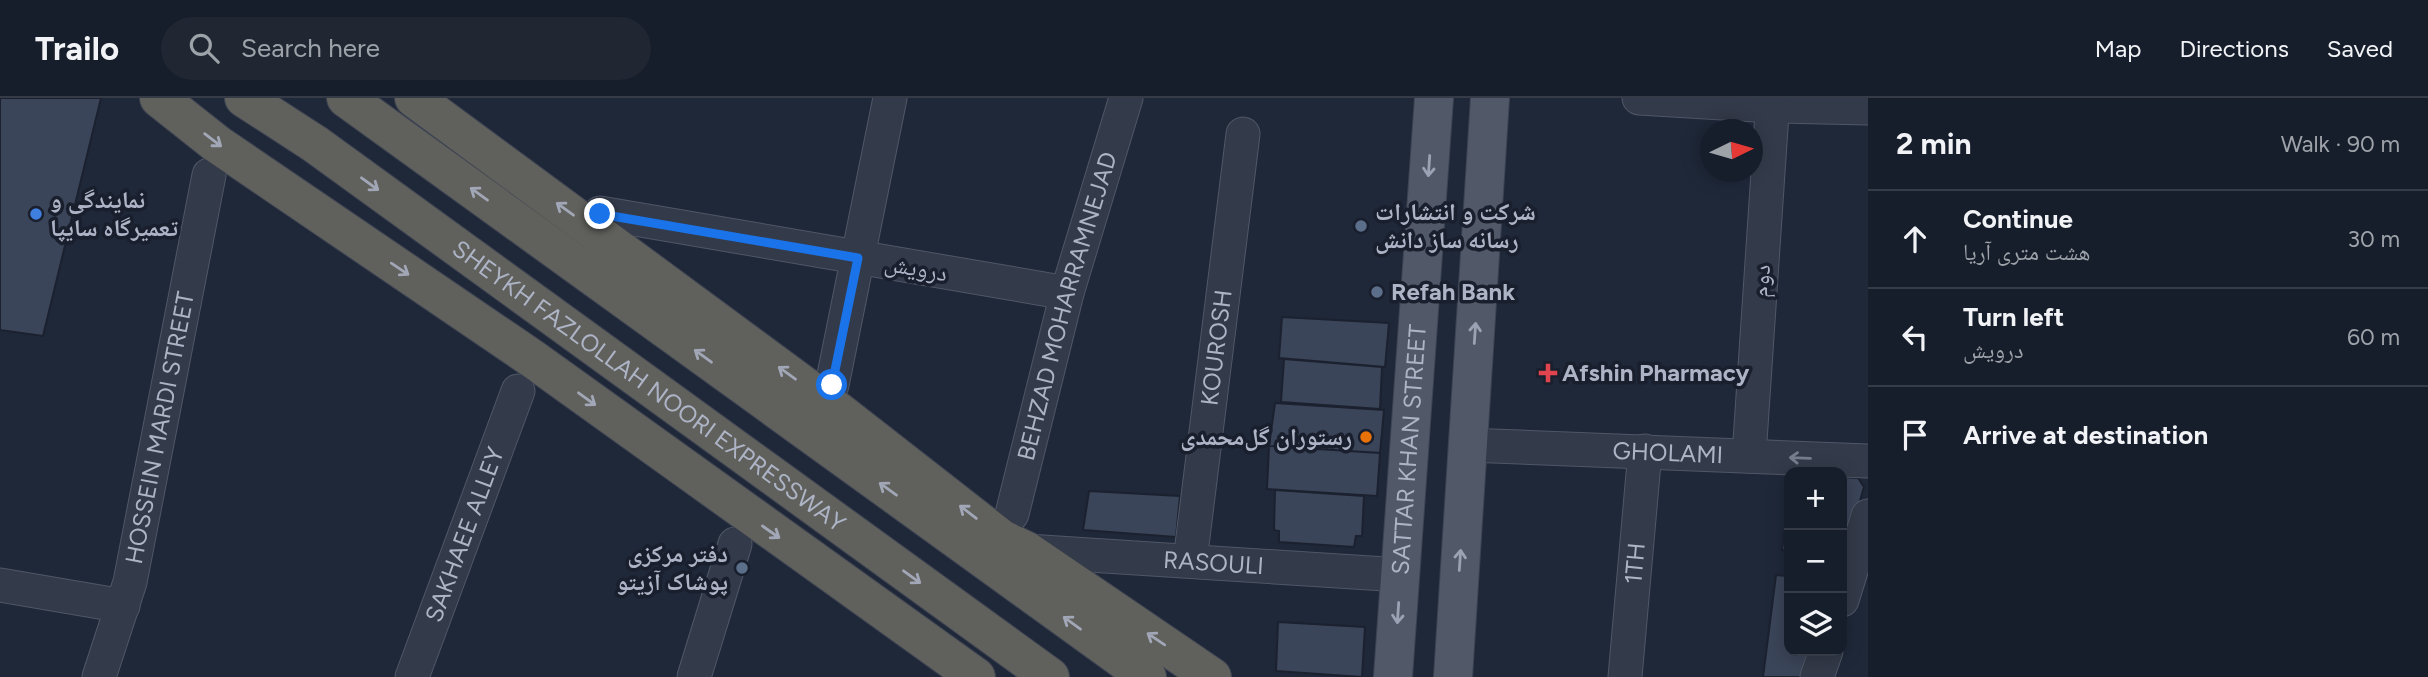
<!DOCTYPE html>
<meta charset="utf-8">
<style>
body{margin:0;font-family:Figtree,"Noto Naskh Arabic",sans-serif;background:#202733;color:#f1f3f6}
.controls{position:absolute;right:21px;bottom:21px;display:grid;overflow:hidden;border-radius:14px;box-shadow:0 4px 18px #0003}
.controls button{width:63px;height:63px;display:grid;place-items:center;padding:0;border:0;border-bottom:2px solid #363c47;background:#171e2b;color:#f1f3f6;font:35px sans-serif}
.compass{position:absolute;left:1700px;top:21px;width:63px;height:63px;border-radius:50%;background:#171e2b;box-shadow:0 4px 18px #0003;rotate:85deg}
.stop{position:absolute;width:21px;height:21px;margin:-16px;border:5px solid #1a73e8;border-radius:50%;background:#fff}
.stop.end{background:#1a73e8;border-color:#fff;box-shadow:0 2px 7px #0008}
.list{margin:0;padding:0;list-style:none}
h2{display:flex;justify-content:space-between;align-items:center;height:91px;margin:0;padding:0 28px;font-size:30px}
h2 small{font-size:23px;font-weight:400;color:#9ea2a9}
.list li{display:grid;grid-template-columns:46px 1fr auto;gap:21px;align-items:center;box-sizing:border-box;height:98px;padding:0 28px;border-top:2px solid #363c47}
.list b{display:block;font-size:26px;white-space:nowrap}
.list p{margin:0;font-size:23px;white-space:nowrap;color:#9ea2a9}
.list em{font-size:23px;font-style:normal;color:#9ea2a9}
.icon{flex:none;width:38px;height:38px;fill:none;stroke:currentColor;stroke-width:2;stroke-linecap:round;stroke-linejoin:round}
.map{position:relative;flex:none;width:1868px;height:579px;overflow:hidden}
header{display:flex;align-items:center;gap:42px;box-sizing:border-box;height:98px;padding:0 35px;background:#171e2b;border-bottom:2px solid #363c47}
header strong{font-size:33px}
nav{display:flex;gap:38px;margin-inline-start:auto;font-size:24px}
.search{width:490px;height:63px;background:#202733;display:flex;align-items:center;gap:18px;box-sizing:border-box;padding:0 24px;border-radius:38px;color:#9ea2a9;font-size:26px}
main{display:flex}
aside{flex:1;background:#171e2b}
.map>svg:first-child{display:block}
.building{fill:#3b4559;stroke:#1b212f;stroke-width:2}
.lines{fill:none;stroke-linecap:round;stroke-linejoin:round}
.minor-casing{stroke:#505767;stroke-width:35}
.primary-casing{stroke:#3c4352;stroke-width:40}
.trunk-casing{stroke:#3e4453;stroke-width:40}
.minor{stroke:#333a49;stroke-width:33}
.primary{stroke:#515969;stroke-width:38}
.trunk{stroke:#60605c;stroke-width:38}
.oneway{stroke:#a1a7b6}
.oneway2{stroke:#9ba2b3}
.oneway3{stroke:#767d8e}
.route{stroke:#1a73e8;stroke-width:9}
.shop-dot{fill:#3f7fe0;stroke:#191f2d;stroke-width:2.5}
.service-dot{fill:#5c6f8a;stroke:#191f2d;stroke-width:2.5}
.health-dot{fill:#e0444e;stroke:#191f2d;stroke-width:2.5}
.food-dot{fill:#e8710a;stroke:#191f2d;stroke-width:2.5}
.labels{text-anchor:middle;stroke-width:7;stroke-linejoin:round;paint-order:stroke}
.poi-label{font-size:24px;font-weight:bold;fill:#adb4c6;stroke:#191f2d;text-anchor:start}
.street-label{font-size:24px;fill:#adb4c6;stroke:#191f2d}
</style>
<header>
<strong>Trailo</strong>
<div class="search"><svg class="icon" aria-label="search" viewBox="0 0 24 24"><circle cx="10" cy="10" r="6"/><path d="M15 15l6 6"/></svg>Search here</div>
<nav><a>Map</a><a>Directions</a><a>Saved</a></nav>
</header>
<main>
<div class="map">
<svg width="1868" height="579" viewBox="0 0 1868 579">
<rect width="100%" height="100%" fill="#1f2839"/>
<path class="building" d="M 0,0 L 101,0 L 43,238 L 0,232 Z
M 1282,219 L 1389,225 L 1385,269 L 1279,260 Z
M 1284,261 L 1382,269 L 1380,311 L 1281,304 Z
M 1275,305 L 1384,312 L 1380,355 L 1269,348 Z
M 1269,348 L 1380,355 L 1377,398 L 1267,391 Z
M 1842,379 L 1858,380 L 1864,389 L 1842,466 Z
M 1275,392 L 1364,398 L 1362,438 L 1356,438 L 1354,449 L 1279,444 L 1279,433 L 1274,432 Z
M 1089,393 L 1180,398 L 1176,439 L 1083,432 Z
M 1789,403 L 1789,453 L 1782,452 Z
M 1776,477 L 1789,478 L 1789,553 L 1815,553 L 1807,579 L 1763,579 Z
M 1278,524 L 1365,529 L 1362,579 L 1276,573 Z"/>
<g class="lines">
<defs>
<g id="minor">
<path d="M 1639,0 L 1773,8 L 1868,10"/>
<path d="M 600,115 L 1067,195"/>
<path d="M 832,287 L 890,0"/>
<path id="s1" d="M 1467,347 L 1868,363"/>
<path d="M 1749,358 L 1773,0"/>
<path id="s2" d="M 1012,416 L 1067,195 L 1126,0"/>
<path id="s3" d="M 1027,453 L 1401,477"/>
<path id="s4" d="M 1190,463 L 1243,36"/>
<path d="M 0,487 L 123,508"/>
<path d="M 1842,502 L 1868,418"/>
<path id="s5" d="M 99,579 L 130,484 L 209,77"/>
<path id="s6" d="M 412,579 L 518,293"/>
<path d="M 694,579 L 735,446"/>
<path id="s7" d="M 1625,579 L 1645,353"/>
<path d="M 1817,579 L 1826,553"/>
</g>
<g id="primary">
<path id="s8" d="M 1393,579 L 1434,0"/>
<path d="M 1453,579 L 1490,0"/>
</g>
<g id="trunk">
<path d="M 159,0 L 217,46 L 530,259 L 976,579"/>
<path id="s9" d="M 244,0 L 315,46 L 1050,579"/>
<path d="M 346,0 L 1147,579"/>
<path d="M 414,0 L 829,306 L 1002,441 L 1027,453 L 1212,579"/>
</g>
</defs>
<use href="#minor" class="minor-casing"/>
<use href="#primary" class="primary-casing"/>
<use href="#trunk" class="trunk-casing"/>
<use href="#minor" class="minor"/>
<use href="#primary" class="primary"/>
<use href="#trunk" class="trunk"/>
</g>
<defs><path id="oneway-shaft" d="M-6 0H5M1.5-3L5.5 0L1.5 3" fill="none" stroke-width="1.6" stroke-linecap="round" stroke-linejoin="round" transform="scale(1.75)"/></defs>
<g class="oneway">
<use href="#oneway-shaft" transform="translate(213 42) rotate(37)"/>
<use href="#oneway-shaft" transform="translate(370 86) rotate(36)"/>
<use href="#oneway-shaft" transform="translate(479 96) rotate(-144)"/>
<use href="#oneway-shaft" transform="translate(565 111) rotate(-144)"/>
<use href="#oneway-shaft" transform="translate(400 171) rotate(34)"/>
<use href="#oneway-shaft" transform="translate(703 258) rotate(-144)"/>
<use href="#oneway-shaft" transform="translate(787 275) rotate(-144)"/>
<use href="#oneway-shaft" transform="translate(587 301) rotate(36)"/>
<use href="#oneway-shaft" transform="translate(888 391) rotate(-144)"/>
<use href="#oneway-shaft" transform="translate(968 414) rotate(-142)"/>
<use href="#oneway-shaft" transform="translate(771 434) rotate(35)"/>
<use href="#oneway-shaft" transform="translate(912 479) rotate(36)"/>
<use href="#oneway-shaft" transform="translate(1072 525) rotate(-144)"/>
<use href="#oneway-shaft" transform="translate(1156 541) rotate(-146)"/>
</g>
<g class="oneway2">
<use href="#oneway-shaft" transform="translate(1429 68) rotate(94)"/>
<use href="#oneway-shaft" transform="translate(1475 235) rotate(-86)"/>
<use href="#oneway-shaft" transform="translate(1460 462) rotate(-86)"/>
<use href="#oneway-shaft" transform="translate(1398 515) rotate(94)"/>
</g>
<use class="oneway3" href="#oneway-shaft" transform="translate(1800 360) rotate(-178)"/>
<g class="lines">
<path class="route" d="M 600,116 L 858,160 L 832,287"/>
</g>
<circle class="shop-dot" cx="36" cy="116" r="7"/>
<g class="service-dot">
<circle cx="1361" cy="128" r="7"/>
<circle cx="1377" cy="194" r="7"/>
<circle cx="742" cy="470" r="7"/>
</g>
<path class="health-dot" d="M1544.5 264.5h7v7h7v7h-7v7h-7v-7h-7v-7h7z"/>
<circle class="food-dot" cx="1366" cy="339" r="7"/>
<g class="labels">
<g class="poi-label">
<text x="50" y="110">نمایندگی و<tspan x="50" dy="28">تعمیرگاه سایپا</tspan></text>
<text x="1375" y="122">شرکت و انتشارات<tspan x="1375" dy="28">رسانه ساز دانش</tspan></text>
<text x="1391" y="202">Refah Bank</text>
<text x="1562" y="283">Afshin Pharmacy</text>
<text x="1352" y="347" text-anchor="end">رستوران گل‌محمدی</text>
<text x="728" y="464" text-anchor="end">دفتر مرکزی<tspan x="728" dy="28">پوشاک آزیتو</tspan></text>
</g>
<g class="street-label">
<text transform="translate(916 170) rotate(10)" y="8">درویش</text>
<text transform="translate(1761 183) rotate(-86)" y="8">دوم</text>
<text dy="8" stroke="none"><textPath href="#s2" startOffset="215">BEHZAD MOHARRAMNEJAD</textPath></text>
<text dy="8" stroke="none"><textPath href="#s4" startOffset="215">KOUROSH</textPath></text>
<text dy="8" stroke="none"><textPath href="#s9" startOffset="497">SHEYKH FAZLOLLAH NOORI EXPRESSWAY</textPath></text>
<text dy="8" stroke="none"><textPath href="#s5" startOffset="257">HOSSEIN MARDI STREET</textPath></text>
<text dy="8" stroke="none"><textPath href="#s8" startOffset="228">SATTAR KHAN STREET</textPath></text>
<text dy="8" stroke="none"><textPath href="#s1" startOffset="201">GHOLAMI</textPath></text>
<text dy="8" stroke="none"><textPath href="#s6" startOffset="152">SAKHAEE ALLEY</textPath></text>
<text dy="8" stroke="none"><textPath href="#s3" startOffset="187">RASOULI</textPath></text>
<text dy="8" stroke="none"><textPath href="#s7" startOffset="114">1TH</textPath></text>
</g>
</g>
</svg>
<div class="controls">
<button>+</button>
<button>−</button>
<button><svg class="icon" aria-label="layers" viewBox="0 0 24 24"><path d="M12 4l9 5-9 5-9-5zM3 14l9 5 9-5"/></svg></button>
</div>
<svg class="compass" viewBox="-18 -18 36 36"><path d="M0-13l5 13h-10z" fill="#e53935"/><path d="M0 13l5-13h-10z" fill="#9ea2a9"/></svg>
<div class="stop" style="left:832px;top:287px"></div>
<div class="stop end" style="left:600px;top:116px"></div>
</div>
<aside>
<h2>2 min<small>Walk · 90 m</small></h2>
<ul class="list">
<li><svg class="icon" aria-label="ahead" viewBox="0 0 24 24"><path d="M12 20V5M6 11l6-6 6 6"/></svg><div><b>Continue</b><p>هشت متری آریا</p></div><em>30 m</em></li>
<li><svg class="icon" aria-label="left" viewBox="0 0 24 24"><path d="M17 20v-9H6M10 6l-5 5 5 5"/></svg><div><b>Turn left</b><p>درویش</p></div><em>60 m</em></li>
<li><svg class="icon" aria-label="arrive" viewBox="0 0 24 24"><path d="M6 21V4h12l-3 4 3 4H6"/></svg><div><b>Arrive at destination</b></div></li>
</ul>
</aside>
</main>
